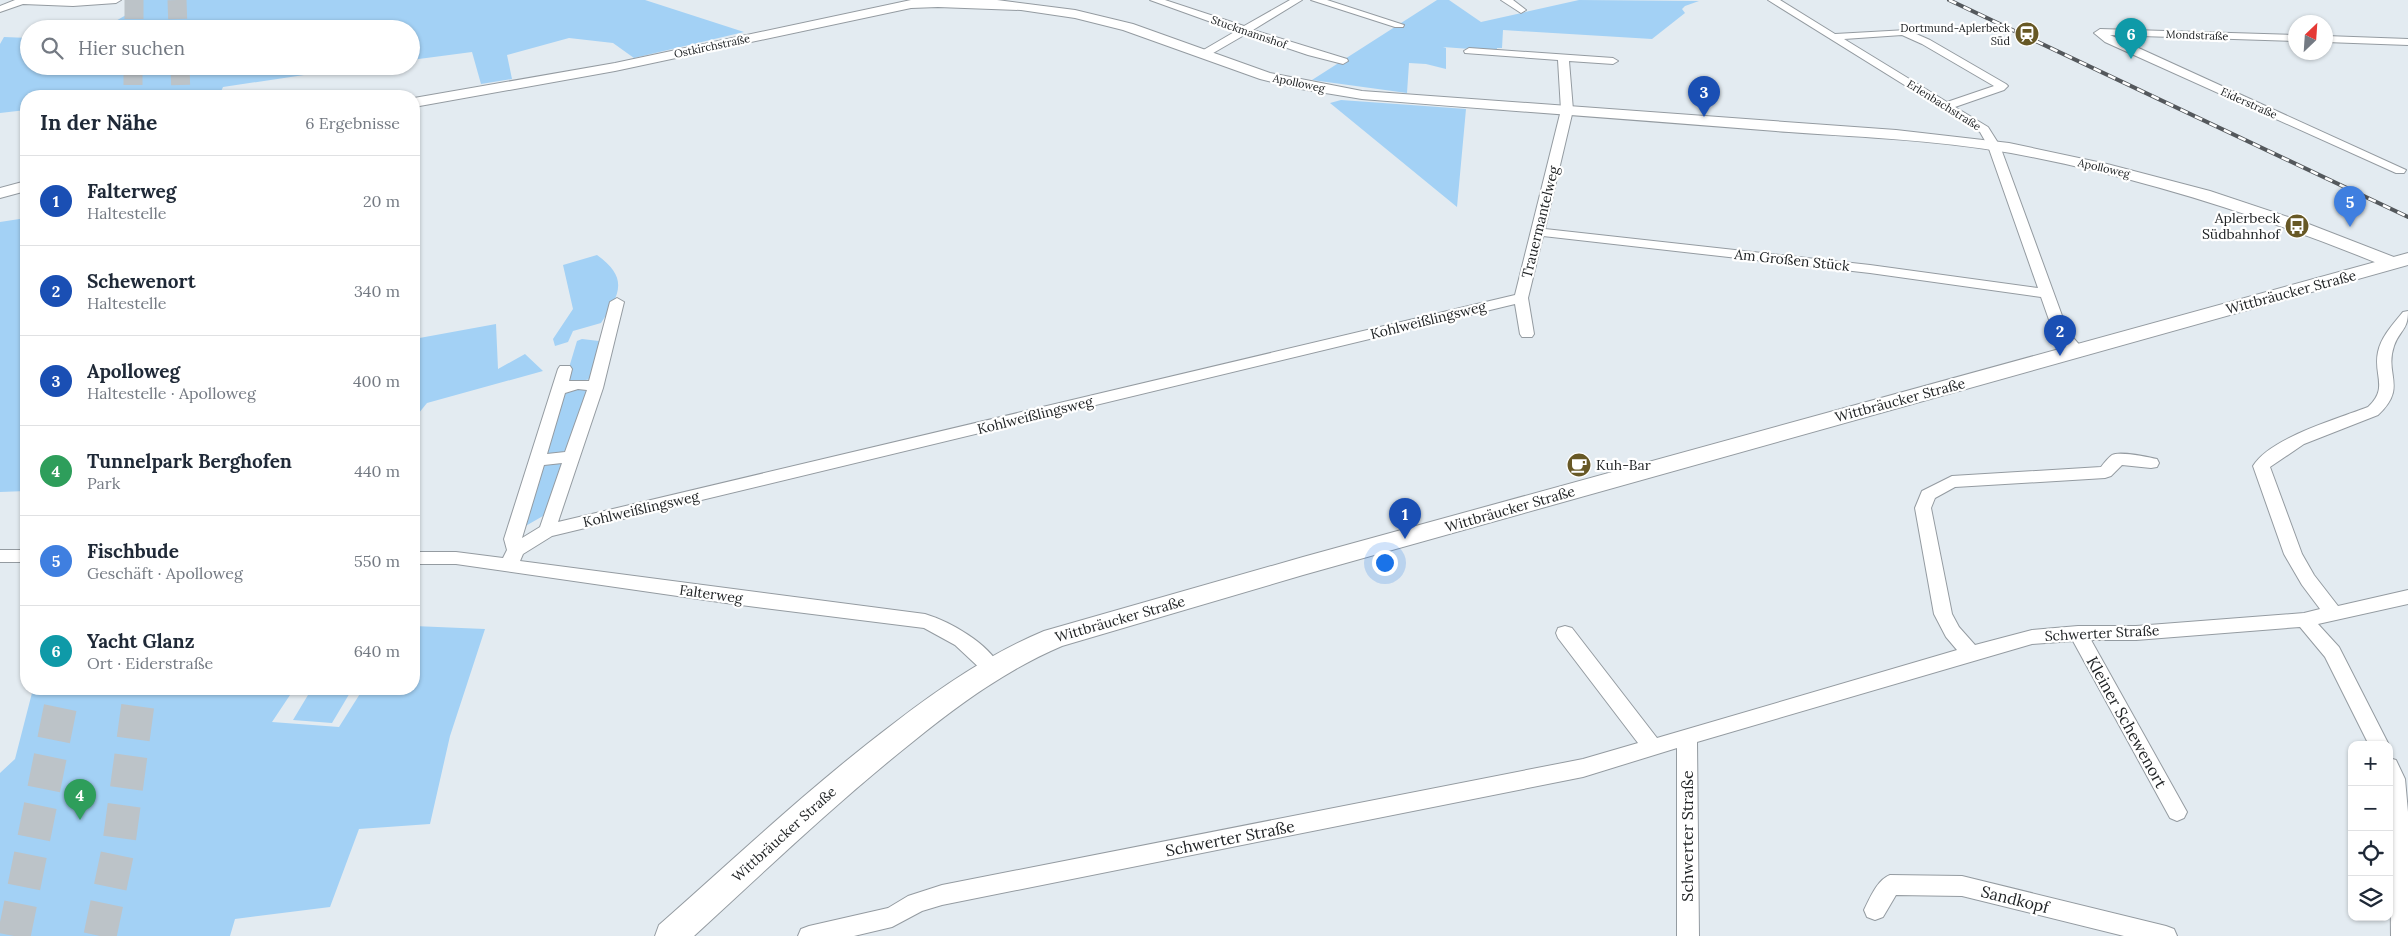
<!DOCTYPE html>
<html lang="de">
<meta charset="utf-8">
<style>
body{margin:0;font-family:Lora,serif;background:#f6f6f7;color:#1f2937}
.controls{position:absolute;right:15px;bottom:15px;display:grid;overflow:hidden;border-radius:10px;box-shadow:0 1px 4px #0004}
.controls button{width:45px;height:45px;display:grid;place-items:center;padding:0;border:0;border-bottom:1px solid #e0e1e3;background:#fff;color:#1f2937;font:25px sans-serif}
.compass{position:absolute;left:2288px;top:15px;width:45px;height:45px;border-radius:50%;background:#fff;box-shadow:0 1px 4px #0004;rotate:25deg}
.you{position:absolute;left:1384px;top:562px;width:18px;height:18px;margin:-12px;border:4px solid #fff;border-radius:50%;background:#1a73e8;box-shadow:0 0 0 8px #1a73e833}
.badge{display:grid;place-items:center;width:32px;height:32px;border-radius:50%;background:#7c3aed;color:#fff;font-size:16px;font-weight:700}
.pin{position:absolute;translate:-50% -41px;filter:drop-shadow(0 1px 2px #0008)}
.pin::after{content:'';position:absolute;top:26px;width:18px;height:15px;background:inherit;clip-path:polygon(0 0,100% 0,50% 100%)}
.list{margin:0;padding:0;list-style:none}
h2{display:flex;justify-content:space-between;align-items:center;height:65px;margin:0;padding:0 20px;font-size:21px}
h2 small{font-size:16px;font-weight:400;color:#747a83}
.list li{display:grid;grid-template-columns:32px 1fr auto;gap:15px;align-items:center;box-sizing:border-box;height:90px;padding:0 20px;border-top:1px solid #e0e1e3}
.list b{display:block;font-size:19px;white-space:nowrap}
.list p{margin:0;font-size:16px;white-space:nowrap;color:#747a83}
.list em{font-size:16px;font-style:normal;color:#747a83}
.icon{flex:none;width:28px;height:28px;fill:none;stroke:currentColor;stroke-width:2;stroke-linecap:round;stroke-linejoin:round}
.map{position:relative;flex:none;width:2408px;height:936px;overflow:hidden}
.search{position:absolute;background:#fff;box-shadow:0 1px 4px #0004;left:20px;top:20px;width:400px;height:55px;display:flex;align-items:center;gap:12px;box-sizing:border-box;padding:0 18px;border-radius:28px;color:#747a83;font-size:19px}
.panel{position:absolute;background:#fff;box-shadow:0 1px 4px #0004;left:20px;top:90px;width:400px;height:605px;border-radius:20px}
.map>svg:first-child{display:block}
.green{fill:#a3d1f5}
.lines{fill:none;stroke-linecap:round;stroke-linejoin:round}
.trunk-tunnel-far1{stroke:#bcc3c8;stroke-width:19;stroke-dasharray:19 10;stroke-linecap:butt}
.trunk-tunnel{stroke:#bcc3c8;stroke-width:33;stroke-dasharray:33 17;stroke-linecap:butt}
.minor-casing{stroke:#949ba1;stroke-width:2}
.tertiary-casing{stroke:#949ba1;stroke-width:2}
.secondary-casing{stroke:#949ba1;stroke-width:2}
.minor{fill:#fff;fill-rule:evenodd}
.tertiary{fill:#fff;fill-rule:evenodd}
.secondary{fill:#fff;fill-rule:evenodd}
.rail-casing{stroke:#54585c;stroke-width:4}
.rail{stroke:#fff;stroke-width:2.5;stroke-dasharray:8;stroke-linecap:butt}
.labels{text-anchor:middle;stroke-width:4.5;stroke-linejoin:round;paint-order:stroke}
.far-poi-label{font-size:11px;fill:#202325;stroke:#fff;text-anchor:end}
.far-street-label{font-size:11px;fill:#202325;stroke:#fff}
.poi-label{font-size:14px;fill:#202325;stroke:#fff;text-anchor:end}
.street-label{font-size:14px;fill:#202325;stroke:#fff}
.near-street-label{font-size:16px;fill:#202325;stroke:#fff}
</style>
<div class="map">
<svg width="2408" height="936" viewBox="0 0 2408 936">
<rect width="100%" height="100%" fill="#e3ebf1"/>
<path class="green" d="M 132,0 L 645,0 L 744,32 L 634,58 L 613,43 L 569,38 L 507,55 L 512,79 L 481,84 L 472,52 L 411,60 L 411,29 L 102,29 L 126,15 Z
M 1437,0 L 1449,0 L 1481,22 L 1579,0 L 1699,1 L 1685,6 L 1682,9 L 1685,13 L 1652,39 L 1503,30 L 1502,48 L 1497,48 L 1497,51 L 1443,47 L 1446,48 L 1446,69 L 1426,64 L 1409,63 L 1407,93 L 1312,80 Z
M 4,37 L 29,38 L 29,66 L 364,66 L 223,87 L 219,96 L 26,96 L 26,110 L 0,113 L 0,44 Z
M 1341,100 L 1466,109 L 1457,207 L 1330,103 Z
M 26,218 L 26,491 L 0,492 L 0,222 Z
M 597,255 C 629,278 620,294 601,323 L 573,331 L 568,342 L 555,346 L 553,339 L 573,309 L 563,265 Z
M 496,324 L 498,369 L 525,354 L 543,371 L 427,403 L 414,419 L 414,339 Z
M 582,339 L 599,341 L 591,379 L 569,383 L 565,381 L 577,341 Z
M 583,387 L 588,392 L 570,451 L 545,454 L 563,393 Z
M 565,462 L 550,506 L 543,516 L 522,528 L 544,463 Z
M 414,626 L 485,629 L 450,736 L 430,824 L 359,829 L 330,907 L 235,919 L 230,936 L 0,936 L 0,773 L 15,759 L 33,689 L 294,689 L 272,722 L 339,727 L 363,689 L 414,689 Z
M 311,690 L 351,691 L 332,723 L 293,720 Z"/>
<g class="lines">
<path class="trunk-tunnel-far1" d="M 134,0 L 134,29
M 177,0 L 178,29
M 133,66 L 133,96
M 180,66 L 181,96"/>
<path class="trunk-tunnel" d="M 14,936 L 64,689
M 100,936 L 118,850 L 140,689"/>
<defs>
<path id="minor" d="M 15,0 L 121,0 L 116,3 L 73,6 L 23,4 L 0,12 L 0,6 Z
M 1150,0 L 1165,0 L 1244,26 L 1290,0 L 1302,0 L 1253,30 L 1347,59 L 1348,61 L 1343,64 L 1308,55 L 1246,34 L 1208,56 L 1200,56 L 1200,52 L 1236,31 Z
M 1311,0 L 1327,0 L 1404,25 L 1403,27 L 1395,27 Z
M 1501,0 L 1513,0 L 1526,10 L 1521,13 Z
M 1768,0 L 1780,0 L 1835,34 L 1907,30 L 1930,40 L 2006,84 L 2008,86 L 2004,90 L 1955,107 L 1988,127 L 2000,146 L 2068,332 L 2085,351 L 2083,354 L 2073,354 L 2054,334 L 2041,297 L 1870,273 L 1543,236 L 1528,298 L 1534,334 L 1532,337 L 1522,337 L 1520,334 L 1515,304 L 552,536 L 523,554 L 520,561 L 925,614 C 951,622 988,643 1001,668 L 999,673 L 992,675 L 985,673 L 955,645 L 924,628 L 733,604 L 456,564 L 414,564 L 414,552 L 456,552 L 503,558 L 507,550 L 504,539 L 558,369 L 560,366 L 570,366 L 572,369 L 569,381 L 589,381 L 610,302 L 617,298 L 624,302 L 603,388 L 558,522 L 1515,295 L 1561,110 L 1558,60 L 1465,53 L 1464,51 L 1469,48 L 1613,58 L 1618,61 L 1613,64 L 1569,61 L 1573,110 L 1545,229 L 1870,265 L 2038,288 L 1988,146 L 1980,132 ZM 1902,35 L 1922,44 L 1994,86 L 1947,102 L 1844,39 ZM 578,389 L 587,390 L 565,452 L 547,454 L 565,393 ZM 562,463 L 540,527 L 522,538 L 544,465 Z
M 2100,29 L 2296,35 L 2296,41 L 2110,35 L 2406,170 L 2404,173 L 2396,173 L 2105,42 L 2094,33 Z
M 2326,36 L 2408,39 L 2408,45 L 2326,42 Z
M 2408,311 C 2408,331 2400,329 2394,346 C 2384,375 2408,387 2378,415 L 2304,444 L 2270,467 L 2302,554 L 2314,575 L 2338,606 L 2408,590 L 2408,604 L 2318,624 L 2339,647 L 2389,745 L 2369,745 L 2325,657 L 2300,627 L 2136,640 L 2091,640 L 2187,812 L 2184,818 L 2177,821 L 2170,818 L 2073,641 L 2032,644 L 1697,742 L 1699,936 L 1677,936 L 1677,748 L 1583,777 L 942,905 L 922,911 L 892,927 L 854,936 L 798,936 L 801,929 L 809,926 L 888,908 L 908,896 L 942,885 L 1583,759 L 1638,743 L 1558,638 L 1556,633 L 1558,628 L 1565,626 L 1572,628 L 1657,738 L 1957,650 L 1946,637 L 1934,614 L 1915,508 L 1922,491 L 1952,476 L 2101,467 C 2104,463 2108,458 2112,455 C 2119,451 2148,457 2157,459 L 2159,463 L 2157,467 L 2151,468 L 2122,465 L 2111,476 L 2105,478 L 1955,487 L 1935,498 L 1931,508 L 1952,614 L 1959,627 L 1975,645 L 2032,630 L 2078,626 L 2136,626 L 2304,613 L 2320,609 L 2302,585 L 2284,554 L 2253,466 C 2270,438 2337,419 2368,407 C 2389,388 2373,375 2378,352 C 2381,337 2393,324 2403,312 Z
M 0,550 L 26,550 L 26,562 L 0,562 Z
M 2389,758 L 2396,760 L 2405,779 L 2408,812 L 2408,936 L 2391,936 Z
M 1890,875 L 1962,876 L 2166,926 L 2174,929 L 2177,936 L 2124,936 L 1962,896 L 1896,895 L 1883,917 L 1875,920 L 1867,917 L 1864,910 C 1870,898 1877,880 1890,875 Z"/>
<path id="tertiary" d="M 911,0 L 997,0 L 1075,10 L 1133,24 L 1270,73 L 1362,91 L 1896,130 L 2009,143 L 2107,164 L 2210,191 L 2306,223 L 2399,259 L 2402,263 L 2399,267 L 2387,267 C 2265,217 2140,177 2011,153 C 1933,139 1854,137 1776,131 C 1638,120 1500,110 1362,99 L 1301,89 L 1260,79 L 1123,30 L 1075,18 L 1021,10 L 938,7 L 911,8 L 615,71 L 414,107 L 414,98 L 615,63 Z
M 26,181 L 26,191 L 0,198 L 0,188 Z"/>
<path id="secondary" d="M 2408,253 L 2408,265 L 1303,575 L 1062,646 C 1008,669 961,703 915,740 C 838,801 767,869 694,936 L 655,936 L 659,925 C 736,857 811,786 893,724 C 940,688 989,654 1044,631 L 1303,557 Z"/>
</defs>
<use href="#minor" class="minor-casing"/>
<use href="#tertiary" class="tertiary-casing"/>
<use href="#secondary" class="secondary-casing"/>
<use href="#minor" class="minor"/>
<use href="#tertiary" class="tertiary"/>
<use href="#secondary" class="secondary"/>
<defs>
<path id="rail" d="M 1949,0 L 2408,217"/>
</defs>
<use href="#rail" class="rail-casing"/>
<use href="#rail" class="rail"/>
</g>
<defs>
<symbol id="station-disc" viewBox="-11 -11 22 22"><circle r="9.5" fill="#675825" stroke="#fff"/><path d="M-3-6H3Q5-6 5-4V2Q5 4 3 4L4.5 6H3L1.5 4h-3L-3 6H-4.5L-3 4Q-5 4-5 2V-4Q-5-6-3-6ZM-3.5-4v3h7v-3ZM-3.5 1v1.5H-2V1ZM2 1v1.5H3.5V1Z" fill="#fff"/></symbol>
<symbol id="bus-disc" viewBox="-11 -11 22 22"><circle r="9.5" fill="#675825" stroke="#fff"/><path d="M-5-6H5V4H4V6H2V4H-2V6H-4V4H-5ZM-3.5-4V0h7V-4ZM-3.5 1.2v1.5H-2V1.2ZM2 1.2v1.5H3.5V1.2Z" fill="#fff"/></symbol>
<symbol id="cafe-disc" viewBox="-11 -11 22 22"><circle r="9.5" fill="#675825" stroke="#fff"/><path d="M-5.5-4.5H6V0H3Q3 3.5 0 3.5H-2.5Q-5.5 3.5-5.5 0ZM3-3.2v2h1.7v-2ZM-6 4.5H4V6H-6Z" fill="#fff"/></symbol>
</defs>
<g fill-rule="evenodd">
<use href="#station-disc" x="2013" y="20" width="28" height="28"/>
<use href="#bus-disc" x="2283" y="212" width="28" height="28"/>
<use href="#cafe-disc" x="1565" y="451" width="28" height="28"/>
</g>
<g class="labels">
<g class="far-poi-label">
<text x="2010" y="32">Dortmund-Aplerbeck<tspan x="2010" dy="13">Süd</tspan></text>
</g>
<g class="far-street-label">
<text transform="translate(1249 32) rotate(19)" y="4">Stuckmannshof</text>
<text transform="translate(2197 35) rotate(2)" y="4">Mondstraße</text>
<text transform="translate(712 46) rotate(-12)" y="4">Ostkirchstraße</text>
<text transform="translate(1299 83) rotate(12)" y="4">Apolloweg</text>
<text transform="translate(2249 103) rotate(24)" y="4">Eiderstraße</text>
<text transform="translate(1944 105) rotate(32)" y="4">Erlenbachstraße</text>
<text transform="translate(2104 168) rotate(13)" y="4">Apolloweg</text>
</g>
<g class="poi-label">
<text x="2280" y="223">Aplerbeck<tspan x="2280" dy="16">Südbahnhof</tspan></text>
<text x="1596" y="470" text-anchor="start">Kuh-Bar</text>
</g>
<g class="street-label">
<text transform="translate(1540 222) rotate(-76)" y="5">Trauermantelweg</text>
<text transform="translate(1792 260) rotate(6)" y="5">Am Großen Stück</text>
<text transform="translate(2291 292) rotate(-15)" y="5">Wittbräucker Straße</text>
<text transform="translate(1428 320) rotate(-14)" y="5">Kohlweißlingsweg</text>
<text transform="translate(1900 400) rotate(-15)" y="5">Wittbräucker Straße</text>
<text transform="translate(1035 415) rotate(-14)" y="5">Kohlweißlingsweg</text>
<text transform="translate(641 509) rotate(-13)" y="5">Kohlweißlingsweg</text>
<text transform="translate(1510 509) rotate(-16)" y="5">Wittbräucker Straße</text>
<text transform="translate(711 594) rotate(8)" y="5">Falterweg</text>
<text transform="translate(1120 619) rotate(-16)" y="5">Wittbräucker Straße</text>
<text transform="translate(2102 633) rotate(-3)" y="5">Schwerter Straße</text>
<text transform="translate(784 834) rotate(-42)" y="5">Wittbräucker Straße</text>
</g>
<g class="near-street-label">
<text transform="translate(2127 722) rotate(61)" y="6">Kleiner Schewenort</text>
<text transform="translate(1687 836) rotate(-90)" y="6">Schwerter Straße</text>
<text transform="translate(1230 838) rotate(-11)" y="6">Schwerter Straße</text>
<text transform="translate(2015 899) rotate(14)" y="6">Sandkopf</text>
</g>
</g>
</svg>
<div class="controls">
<button>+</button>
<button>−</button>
<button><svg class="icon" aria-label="locate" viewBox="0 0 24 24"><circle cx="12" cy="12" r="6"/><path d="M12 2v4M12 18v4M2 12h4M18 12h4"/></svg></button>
<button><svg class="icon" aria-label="layers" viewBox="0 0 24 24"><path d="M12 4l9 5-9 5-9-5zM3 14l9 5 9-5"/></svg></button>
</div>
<svg class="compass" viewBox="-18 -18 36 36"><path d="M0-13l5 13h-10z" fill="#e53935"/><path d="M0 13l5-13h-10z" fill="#747a83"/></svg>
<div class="you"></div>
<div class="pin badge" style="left:1405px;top:539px;background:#1a4fb4">1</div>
<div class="pin badge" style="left:2060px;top:356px;background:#1a4fb4">2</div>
<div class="pin badge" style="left:1704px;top:117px;background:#1a4fb4">3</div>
<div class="pin badge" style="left:80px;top:820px;background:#2e9e5b">4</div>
<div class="pin badge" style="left:2350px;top:227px;background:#3f7fe0">5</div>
<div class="pin badge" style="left:2131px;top:59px;background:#0f9aa8">6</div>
<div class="search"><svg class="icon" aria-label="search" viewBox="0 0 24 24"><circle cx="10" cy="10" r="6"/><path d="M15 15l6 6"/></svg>Hier suchen</div>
<section class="panel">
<h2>In der Nähe<small>6 Ergebnisse</small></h2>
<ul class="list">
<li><span class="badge" style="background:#1a4fb4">1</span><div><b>Falterweg</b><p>Haltestelle</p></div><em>20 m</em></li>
<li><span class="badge" style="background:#1a4fb4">2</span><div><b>Schewenort</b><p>Haltestelle</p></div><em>340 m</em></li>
<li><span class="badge" style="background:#1a4fb4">3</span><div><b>Apolloweg</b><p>Haltestelle · Apolloweg</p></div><em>400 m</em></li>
<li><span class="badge" style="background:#2e9e5b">4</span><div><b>Tunnelpark Berghofen</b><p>Park</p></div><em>440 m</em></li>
<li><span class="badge" style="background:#3f7fe0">5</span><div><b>Fischbude</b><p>Geschäft · Apolloweg</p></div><em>550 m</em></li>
<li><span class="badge" style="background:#0f9aa8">6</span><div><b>Yacht Glanz</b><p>Ort · Eiderstraße</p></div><em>640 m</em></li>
</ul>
</section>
</div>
